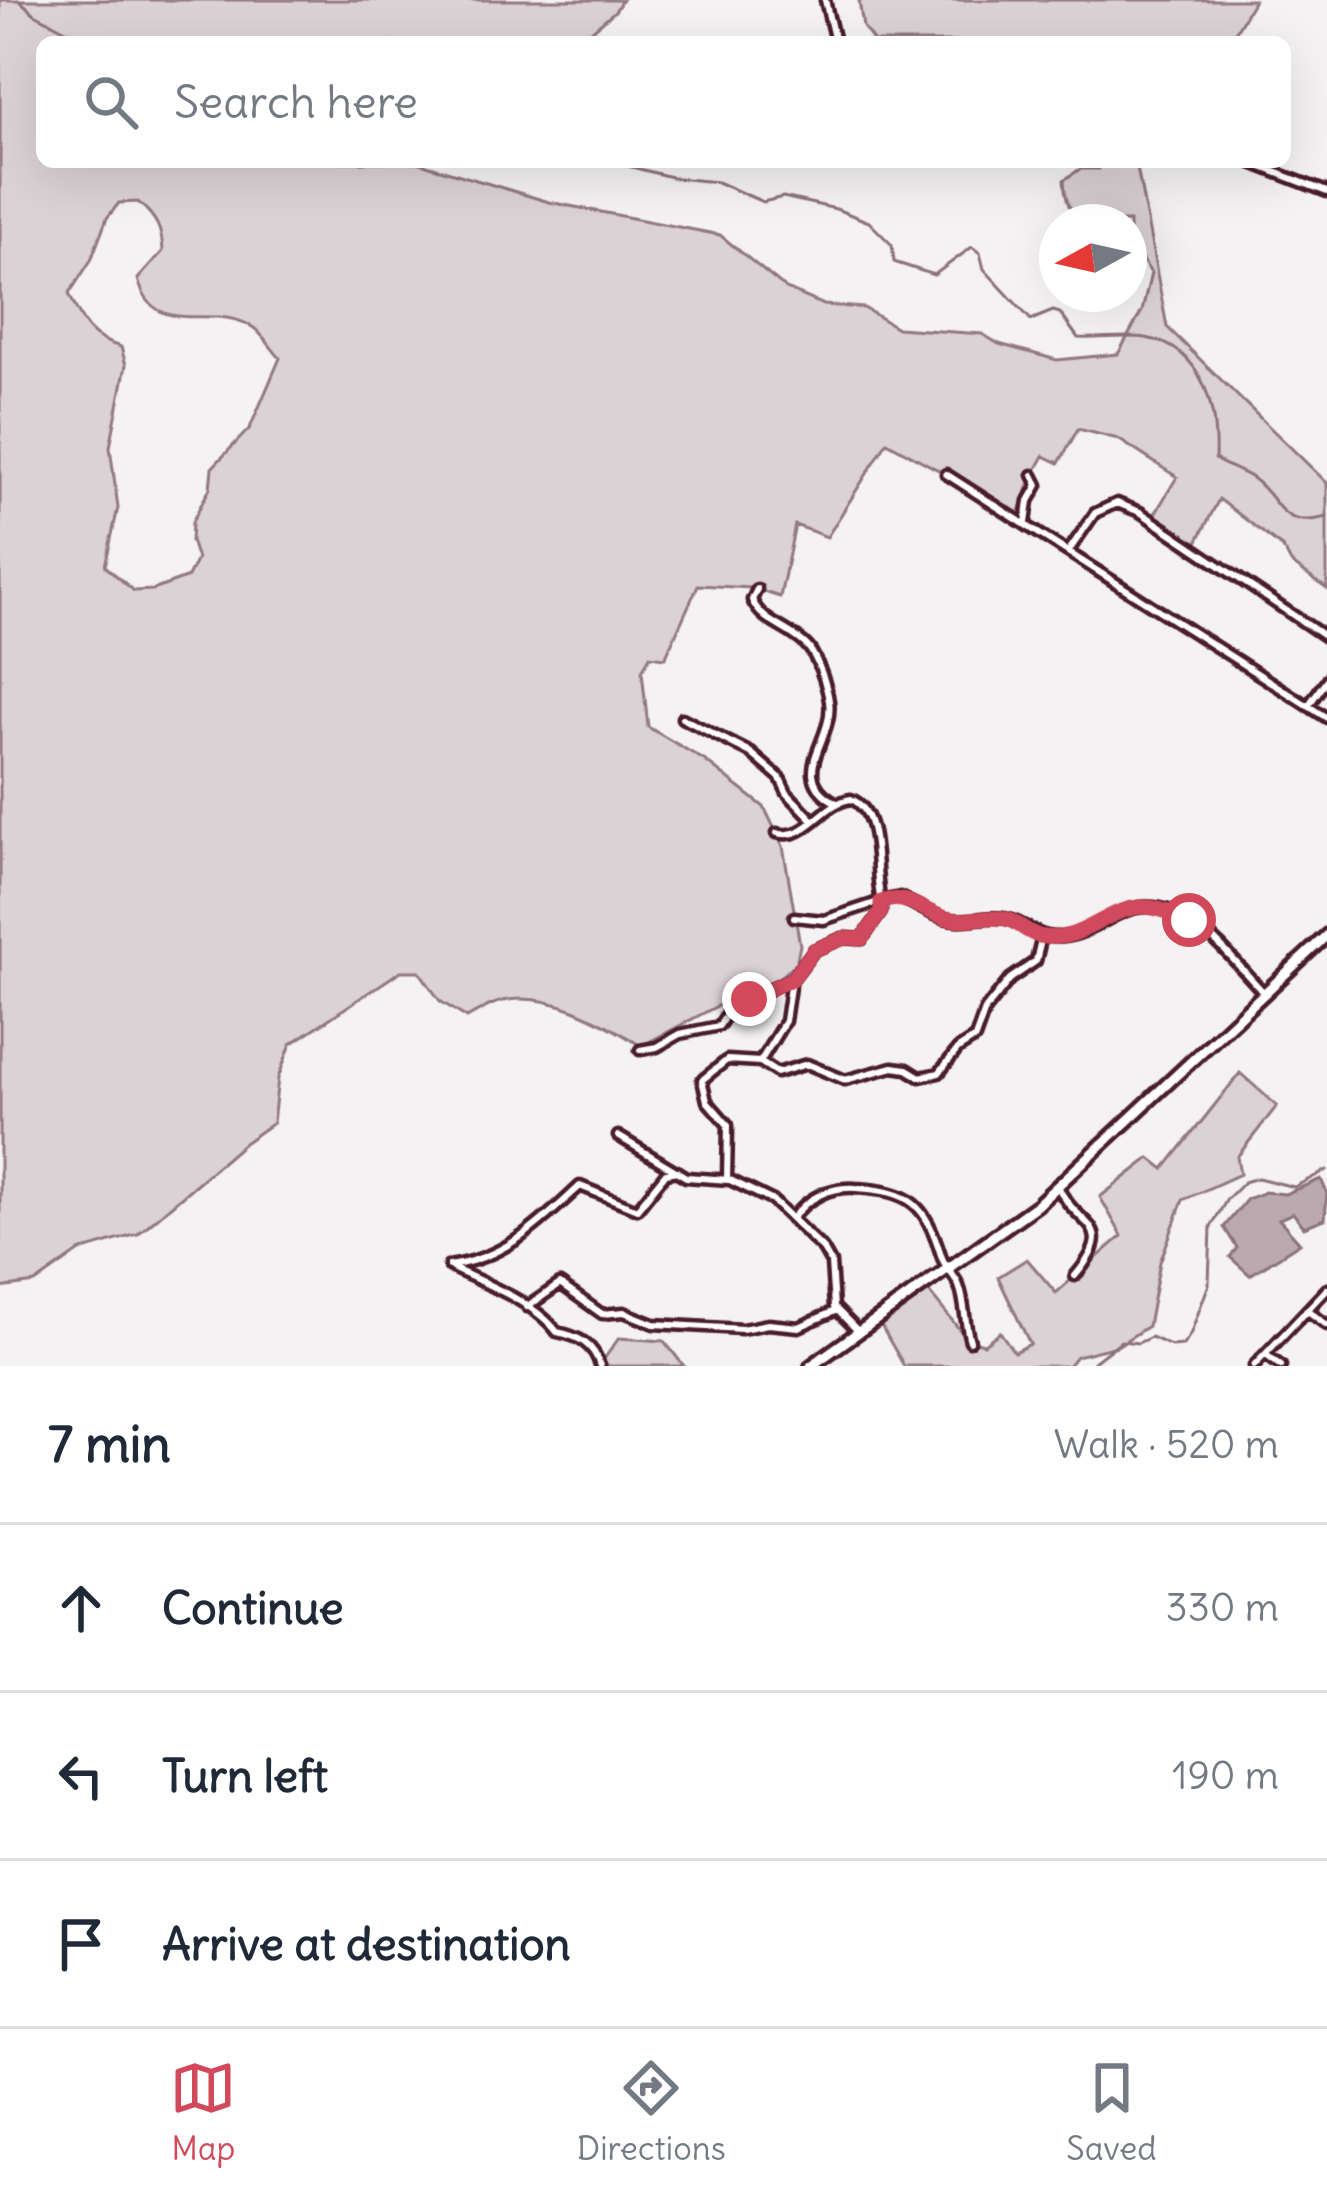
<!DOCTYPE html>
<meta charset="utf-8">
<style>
body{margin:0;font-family:Delius,sans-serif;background:#f2f2f3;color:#1f2937}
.compass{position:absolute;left:1039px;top:204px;width:108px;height:108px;border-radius:50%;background:#fff;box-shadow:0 12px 48px #0002;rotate:262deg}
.stop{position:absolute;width:36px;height:36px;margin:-27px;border:9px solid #d1495b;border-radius:50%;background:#fff}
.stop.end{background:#d1495b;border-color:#fff;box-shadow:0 3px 12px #0008}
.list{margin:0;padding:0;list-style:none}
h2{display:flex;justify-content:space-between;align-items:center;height:156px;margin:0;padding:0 48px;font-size:51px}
h2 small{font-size:39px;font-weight:400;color:#747a83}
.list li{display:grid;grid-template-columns:78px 1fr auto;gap:36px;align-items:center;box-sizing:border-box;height:168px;padding:0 48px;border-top:3px solid #e0e1e3}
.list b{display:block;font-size:45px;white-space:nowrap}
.list em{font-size:39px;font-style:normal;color:#747a83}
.icon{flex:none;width:66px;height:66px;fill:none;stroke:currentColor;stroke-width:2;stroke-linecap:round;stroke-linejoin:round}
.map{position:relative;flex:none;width:1327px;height:1366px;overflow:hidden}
.search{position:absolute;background:#fff;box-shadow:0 12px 48px #0002;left:36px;right:36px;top:36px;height:132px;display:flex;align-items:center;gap:30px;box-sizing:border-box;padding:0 42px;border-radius:18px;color:#747a83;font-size:45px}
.sheet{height:660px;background:#fff}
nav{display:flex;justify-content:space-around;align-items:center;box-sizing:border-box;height:168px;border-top:3px solid #e0e1e3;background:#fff;font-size:33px;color:#747a83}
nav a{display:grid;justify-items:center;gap:6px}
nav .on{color:#d1495b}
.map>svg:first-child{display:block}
.green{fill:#dbd2d5;stroke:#927880;stroke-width:3;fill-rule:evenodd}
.water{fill:#baa9ae;stroke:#8d727a;stroke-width:3}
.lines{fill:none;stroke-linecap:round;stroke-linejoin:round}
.stream{stroke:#8d727a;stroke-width:3}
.street-casing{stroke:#4a1f2b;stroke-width:15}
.secondary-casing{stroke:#4a1f2b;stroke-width:18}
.street{stroke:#fff;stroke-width:6}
.secondary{stroke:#fff;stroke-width:9}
.route{stroke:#d1495b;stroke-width:15}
</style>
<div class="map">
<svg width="1327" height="1366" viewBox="0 0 1327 1366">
<rect width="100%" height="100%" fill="#f4f2f2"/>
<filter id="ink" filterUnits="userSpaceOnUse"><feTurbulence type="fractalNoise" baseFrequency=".00833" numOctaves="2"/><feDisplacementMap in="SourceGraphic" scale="24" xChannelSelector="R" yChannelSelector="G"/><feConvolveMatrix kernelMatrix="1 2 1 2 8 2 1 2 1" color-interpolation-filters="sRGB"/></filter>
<g filter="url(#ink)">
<path class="green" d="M 0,0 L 622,0 L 615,11 L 578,42 L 42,42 L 42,162 L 417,162 L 549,202 L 720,235 L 786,289 L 824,305 L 864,308 L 897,328 L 982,334 L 999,344 L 1057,360 L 1118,354 L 1142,311 L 1151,273 L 1140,257 L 1129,250 L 1129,222 C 1088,222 1067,229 1064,180 L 1080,169 L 1099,169 L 1101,162 L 1136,162 L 1167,327 L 1327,483 L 1327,589 L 1291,563 L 1283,548 L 1219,499 L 1194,548 L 1153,517 L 1177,477 L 1118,439 L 1078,429 L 1059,463 L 1044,456 L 1031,479 L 1019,514 L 887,442 L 827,537 L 795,525 L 780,597 L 751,588 L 698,585 L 665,658 L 650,656 L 642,671 L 648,727 L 704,760 L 764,807 L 783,846 L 800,945 L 796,964 L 776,980 L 742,993 L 641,1046 C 604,1022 550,991 503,1001 C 491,1003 478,1012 467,1018 L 440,1001 L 419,971 L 401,971 L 291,1044 L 278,1078 L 273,1123 L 244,1143 L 138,1234 L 80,1251 L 35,1283 L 0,1288 ZM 138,202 C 156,217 162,229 163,251 L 138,279 C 154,342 214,300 254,328 C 263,335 272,349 280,358 L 250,428 L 212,468 L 210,488 L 192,522 L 191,541 L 197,559 L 188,577 L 153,590 L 134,591 L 105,566 L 118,508 L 110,447 L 126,365 L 121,347 C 89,339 82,322 69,294 L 91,260 L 107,218 L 119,203 Z
M 859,0 L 1254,0 L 1236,31 L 1223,42 L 874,42 L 863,27 Z
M 1240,1073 L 1277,1106 L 1237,1157 L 1240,1174 L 1183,1200 L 1160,1262 L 1148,1326 L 1117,1346 L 1076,1356 L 1068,1366 L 904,1366 L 875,1315 L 920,1281 L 968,1340 L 984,1344 L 1000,1332 L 1014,1352 L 1030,1344 L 998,1277 L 1027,1259 L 1056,1293 L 1122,1236 L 1100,1197 L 1150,1158 L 1164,1169 Z
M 619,1338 L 664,1341 L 684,1366 L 599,1366 Z"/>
<path class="water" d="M 1321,1179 L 1327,1193 L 1325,1219 L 1304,1227 L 1293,1213 L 1279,1219 L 1300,1243 L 1250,1275 L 1230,1257 L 1237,1248 L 1224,1227 L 1247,1199 L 1265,1192 L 1285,1194 Z"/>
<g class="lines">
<path class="stream" d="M 19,0 L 35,14 L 89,42
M 612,162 L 675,178 L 717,182 L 763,202 L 783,197 L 836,209 L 869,222 L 892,245 L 894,262 L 934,275 L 972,247 L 980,253 L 984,269 L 1031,320 L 1053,311 L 1060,313 L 1078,338 C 1100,339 1125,335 1146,338 C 1205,348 1217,410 1215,459 C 1227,467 1241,471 1252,478 C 1282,500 1278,530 1327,517
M 1089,1366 L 1121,1341 L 1138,1343 L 1151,1337 L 1171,1346 L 1183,1345 L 1190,1335 L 1209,1284 L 1211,1227 L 1227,1199 L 1244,1182 L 1258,1178 L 1294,1187 L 1327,1170"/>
<defs>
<path id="street" d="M 825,0 L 835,42
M 1249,162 L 1327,192
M 946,474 L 1327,718
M 1026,523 L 1029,501 L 1038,485 L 1033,475
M 1068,552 L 1095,513 L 1117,503 L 1140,512 L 1327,638
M 757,589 L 752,600 C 763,625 791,627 809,648 C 818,660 827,686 829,701 C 835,740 786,774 835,802
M 1308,706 L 1327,679
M 682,718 L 751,753 L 780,778 L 787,793 L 814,821
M 777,833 C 807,842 822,803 851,799 C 883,812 873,872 881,901 L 824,920 L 794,917
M 640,1050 L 657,1047 L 680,1034 L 719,1026 L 731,1007 L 793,978 L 814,950 L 843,938 L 862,939 L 881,912 L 881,901 L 900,897 C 919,906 937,920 959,920 C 977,920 996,914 1014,921 C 1033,929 1041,939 1064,937 C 1090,934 1108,916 1132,909 C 1188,894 1231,960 1265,994
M 760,1062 L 777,1073 L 807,1064 L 845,1080 L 893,1067 L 907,1069 L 920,1077 L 939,1073 L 958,1049 L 975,1038 L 985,1010 L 1010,979 L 1036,961 L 1042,936
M 618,1136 L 686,1177 L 730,1180 L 773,1201 L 823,1249 L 831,1263 L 834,1307 L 858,1331
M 727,1180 L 728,1125 L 707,1101 L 702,1080 L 727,1060 L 760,1062 L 785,1021 L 791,980
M 1058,1186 C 1075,1228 1121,1222 1075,1276
M 792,1219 C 806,1198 831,1186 856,1188 C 911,1191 925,1204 941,1255 C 944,1267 955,1275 959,1286 C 966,1304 964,1323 970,1341
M 449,1266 C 506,1258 540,1223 580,1186 L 637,1209 L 666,1173 L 677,1171
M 452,1268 C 484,1283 536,1303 557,1332 C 578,1336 594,1344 600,1366
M 527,1307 L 560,1284 L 602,1314 L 624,1312 L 654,1324 L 742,1329 L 768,1324 L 799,1327 L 837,1310
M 1308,1311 L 1327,1325
M 1266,1355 L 1281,1366
M 1254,1366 L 1327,1289"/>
<path id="secondary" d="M 811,1366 L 1037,1205 L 1327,935"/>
</defs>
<use href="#street" class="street-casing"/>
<use href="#secondary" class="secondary-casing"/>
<use href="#street" class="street"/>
<use href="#secondary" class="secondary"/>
</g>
</g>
<g class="lines" filter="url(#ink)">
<path class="route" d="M 749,999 L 793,978 L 814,950 L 844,938 L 862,939 L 881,912 L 881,902 C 908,892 925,914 950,919 C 968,922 987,915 1006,919 C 1018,922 1027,933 1039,936 C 1081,946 1105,907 1144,907 C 1159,907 1175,915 1189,920"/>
</g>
</svg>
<svg class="compass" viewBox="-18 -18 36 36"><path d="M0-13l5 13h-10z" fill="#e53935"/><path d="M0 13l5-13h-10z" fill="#747a83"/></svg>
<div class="stop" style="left:1189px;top:920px"></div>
<div class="stop end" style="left:749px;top:999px"></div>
<div class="search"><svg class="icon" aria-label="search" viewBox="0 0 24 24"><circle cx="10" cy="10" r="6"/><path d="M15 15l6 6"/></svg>Search here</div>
</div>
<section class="sheet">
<h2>7 min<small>Walk · 520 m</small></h2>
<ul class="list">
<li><svg class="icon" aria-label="ahead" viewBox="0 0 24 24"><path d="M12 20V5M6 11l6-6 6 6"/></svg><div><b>Continue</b></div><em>330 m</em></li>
<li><svg class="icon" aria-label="left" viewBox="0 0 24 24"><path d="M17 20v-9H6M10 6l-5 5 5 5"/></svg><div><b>Turn left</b></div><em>190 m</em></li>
<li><svg class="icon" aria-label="arrive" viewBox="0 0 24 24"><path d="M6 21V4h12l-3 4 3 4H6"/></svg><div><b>Arrive at destination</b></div></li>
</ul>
</section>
<nav>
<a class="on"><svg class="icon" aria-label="map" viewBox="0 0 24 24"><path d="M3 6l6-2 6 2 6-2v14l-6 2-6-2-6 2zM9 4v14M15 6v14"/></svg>Map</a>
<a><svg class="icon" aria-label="directions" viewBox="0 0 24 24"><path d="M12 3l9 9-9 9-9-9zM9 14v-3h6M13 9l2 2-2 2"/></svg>Directions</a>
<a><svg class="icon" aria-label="saved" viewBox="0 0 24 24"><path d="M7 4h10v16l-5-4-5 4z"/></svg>Saved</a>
</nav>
